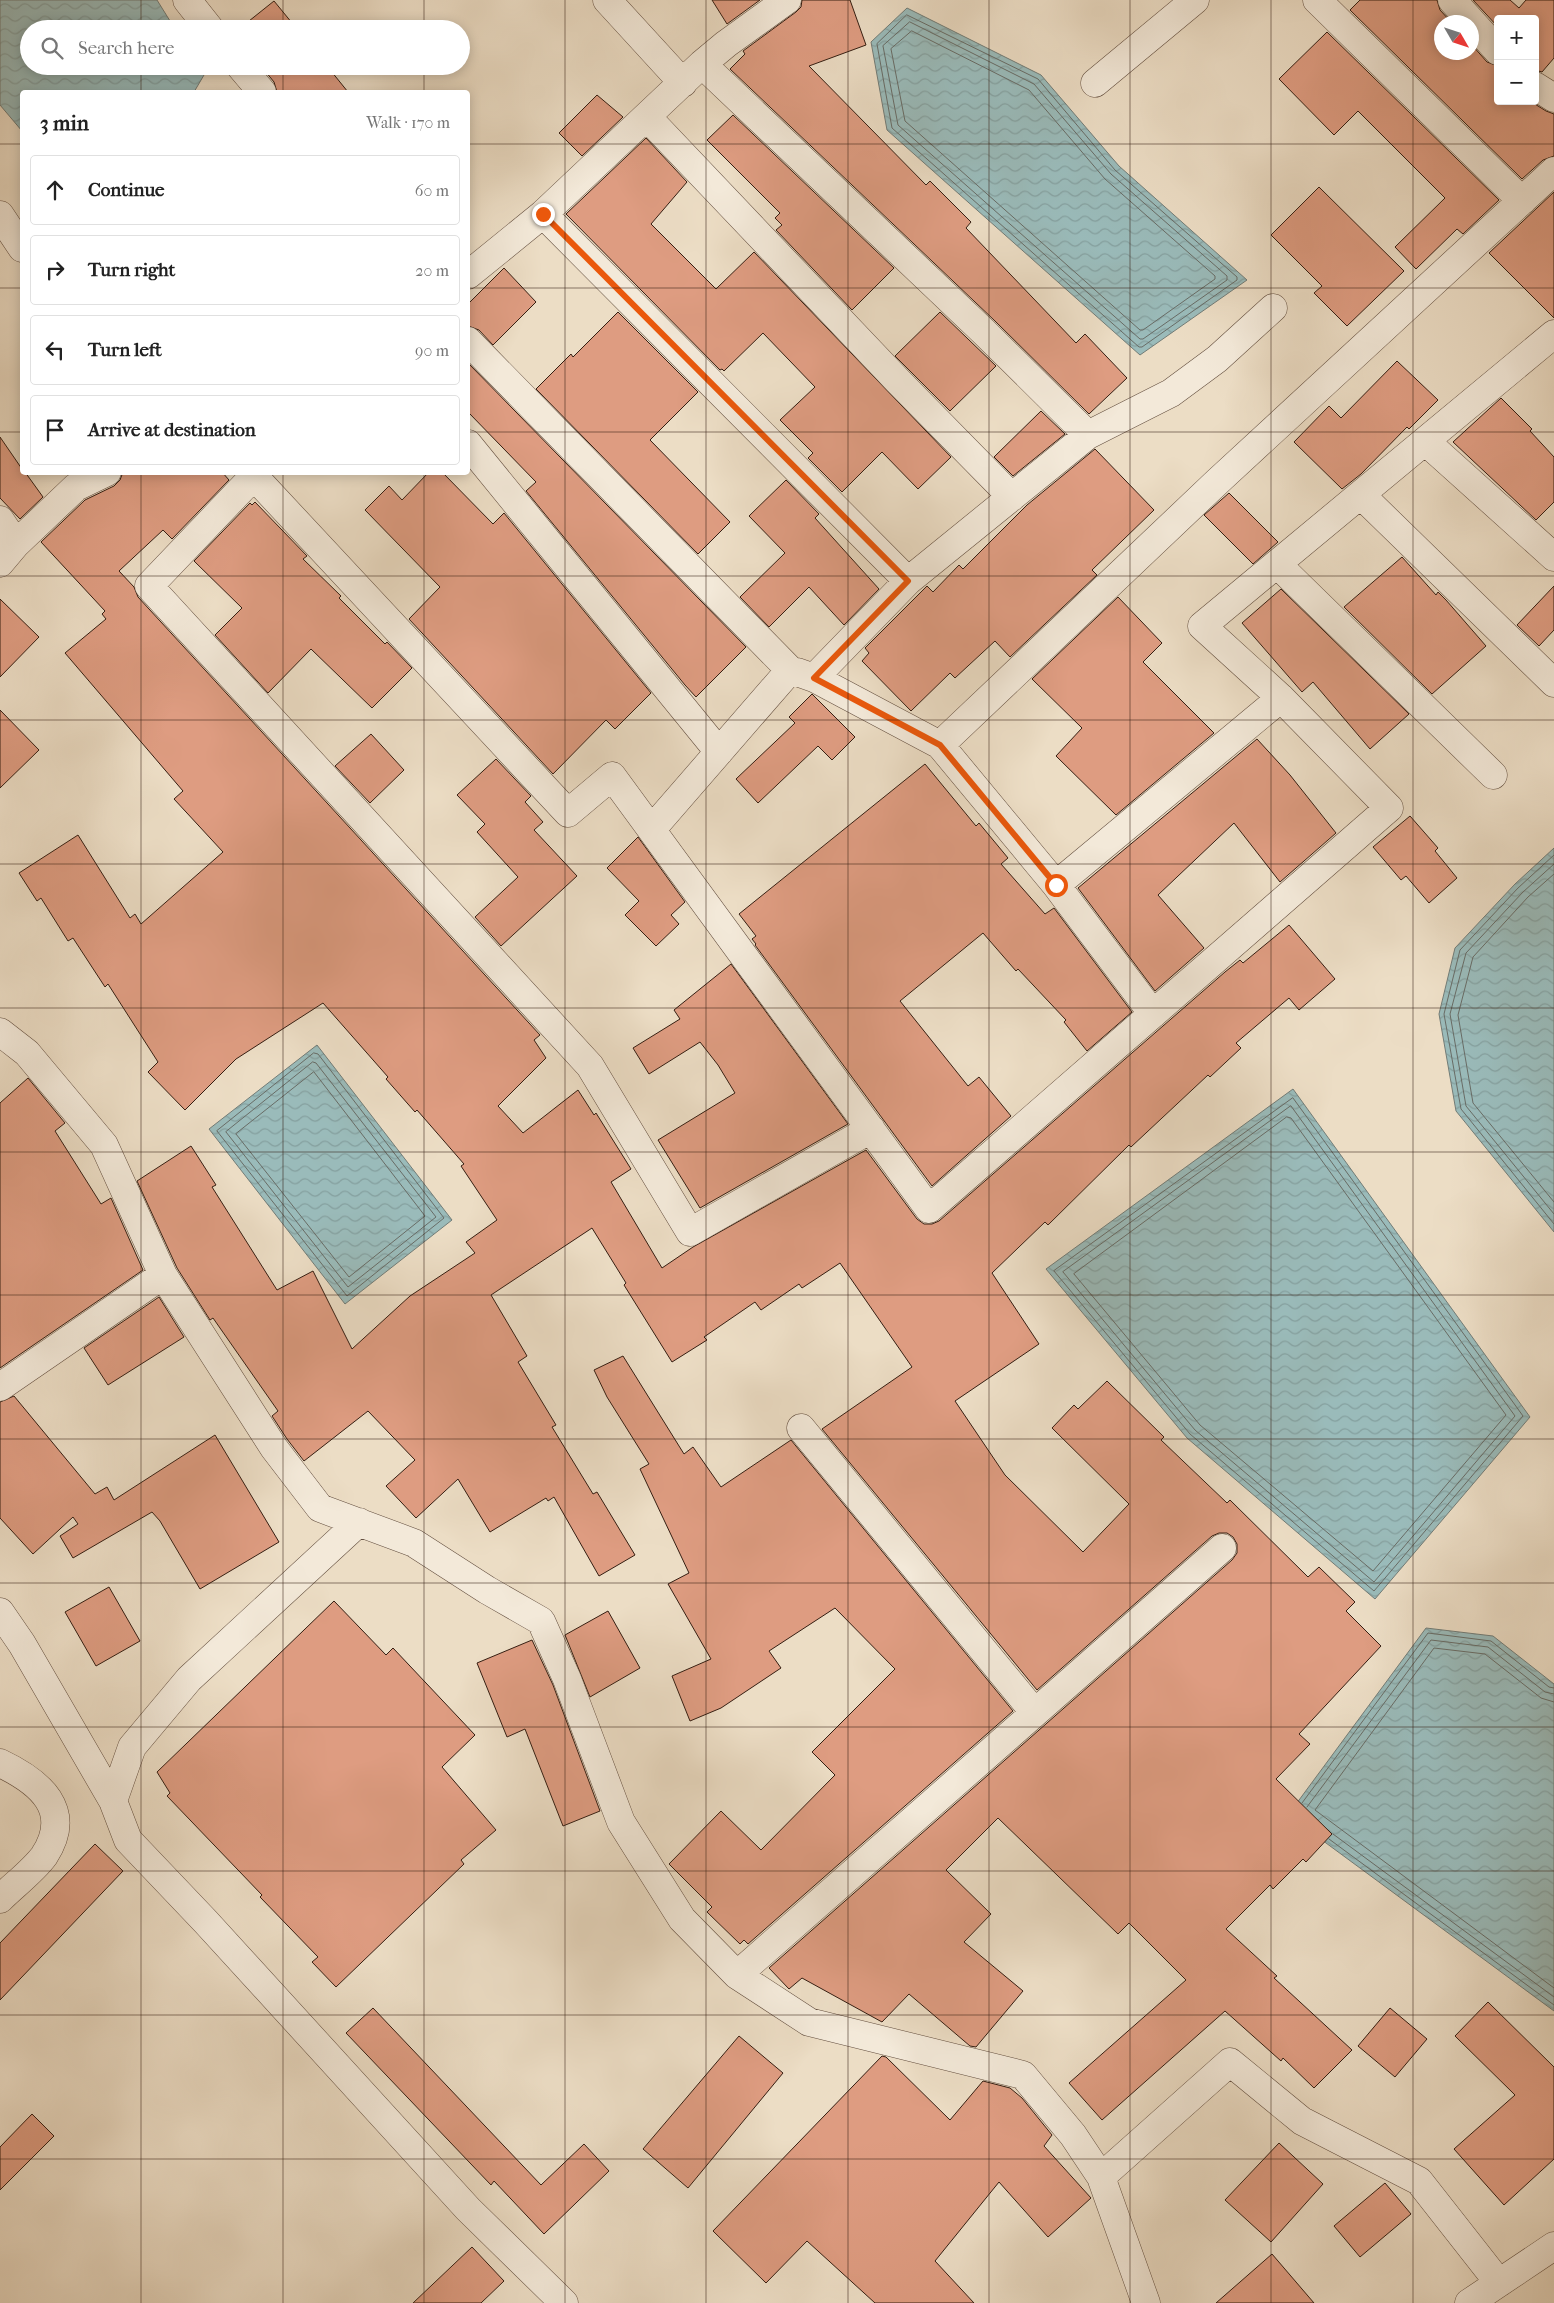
<!DOCTYPE html>
<meta charset="utf-8">
<style>
body{margin:0;font-family:"IM FELL French Canon",serif;background:#f2f2f2;color:#222}
.controls{position:absolute;right:15px;top:15px;display:grid;overflow:hidden;border-radius:5px;box-shadow:0 2px 12px #0003}
.controls button{width:45px;height:45px;display:grid;place-items:center;padding:0;border:0;border-bottom:1px solid #e0e0e0;background:#fff;color:#222;font:25px sans-serif}
.compass{position:absolute;left:1434px;top:15px;width:45px;height:45px;border-radius:50%;background:#fff;box-shadow:0 2px 12px #0003;rotate:129deg}
.stop{position:absolute;width:15px;height:15px;margin:-11px;border:4px solid #ea580c;border-radius:50%;background:#fff}
.stop.end{background:#ea580c;border-color:#fff;box-shadow:0 1px 5px #0008}
.list{margin:0;padding:0;list-style:none}
h2{display:flex;justify-content:space-between;align-items:center;height:65px;margin:0;padding:0 20px;font-size:21px}
h2 small{font-size:16px;font-weight:400;color:#767676}
.list li{display:grid;grid-template-columns:32px 1fr auto;gap:15px;align-items:center;box-sizing:border-box;height:70px;margin:0 10px 10px;padding:0 10px;border:1px solid #e0e0e0;border-radius:5px}
.list b{display:block;font-size:19px;white-space:nowrap}
.list em{font-size:16px;font-style:normal;color:#767676}
.icon{flex:none;width:28px;height:28px;fill:none;stroke:currentColor;stroke-width:2;stroke-linecap:round;stroke-linejoin:round}
.map{position:relative;flex:none;width:1554px;height:2303px;overflow:hidden}
.search{position:absolute;background:#fff;box-shadow:0 2px 12px #0003;left:20px;top:20px;width:450px;height:55px;display:flex;align-items:center;gap:12px;box-sizing:border-box;padding:0 18px;border-radius:28px;color:#767676;font-size:19px}
.panel{position:absolute;background:#fff;box-shadow:0 2px 12px #0003;left:20px;top:90px;width:450px;height:385px;border-radius:5px}
.map>svg:first-child{display:block}
.water{fill:url(#water-waves);stroke:#727c77}
.lines{fill:none;stroke-linecap:round;stroke-linejoin:round}
.shore{stroke:#686c66;stroke-width:1}
.building{fill:#de9c81;stroke:#351e12}
.minor-casing{stroke:#634e3f;stroke-width:29}
.minor{stroke:#f3e9d9;stroke-width:28}
.route{stroke:#ea580c;stroke-width:6}
.grid{fill:none;stroke:#351e12;stroke-width:1;stroke-opacity:0.55}
</style>
<div class="map">
<svg width="1554" height="2303" viewBox="0 0 1554 2303">
<defs>
<pattern id="water-waves" width="16" height="10" patternUnits="userSpaceOnUse" patternTransform="scale(1.25)"><rect width="16" height="10" fill="#9abbba"/><path d="M0 5q4-4 8 0t8 0" fill="none" stroke="#85a09f"/></pattern>
</defs>
<rect width="100%" height="100%" fill="#ecddc5"/>
<filter id="stains"><feTurbulence type="fractalNoise" baseFrequency=".004" numOctaves="4"/><feColorMatrix values="0 0 0 0 .2 0 0 0 0 .09 0 0 0 0 .02 0 0 0 .5 -.17"/></filter>
<radialGradient id="worn" r=".72"><stop offset=".6" stop-color="#630" stop-opacity="0"/><stop offset="1" stop-color="#630" stop-opacity=".3"/></radialGradient>
<path class="water" d="M 0,0 L 157,0 L 175,29 L 29,29 L 29,66 L 198,66 L 204,75 L 194,92 L 22,92 L 22,131 L 0,105 Z
M 907,8 L 1041,75 L 1119,166 L 1247,280 L 1140,355 L 887,130 L 871,42 Z
M 1554,848 L 1554,1232 L 1456,1111 L 1439,1014 L 1455,948 L 1515,884 Z
M 317,1045 L 452,1220 L 345,1304 L 209,1129 Z
M 1293,1089 L 1530,1417 L 1375,1599 L 1187,1438 L 1046,1269 Z
M 1426,1628 L 1493,1636 L 1554,1684 L 1554,2011 L 1288,1815 Z"/>
<g class="lines">
<path class="shore" d="M 907,15 L 1038,79 L 1115,170 L 1237,277 L 1237,280 L 1142,347 L 1139,347 L 892,128 L 877,44 Z
M 910,22 L 1034,84 L 1111,174 L 1227,276 L 1227,280 L 1143,339 L 1140,339 L 898,125 L 883,46 Z
M 912,31 L 1029,90 L 1105,179 L 1215,276 L 1215,279 L 1143,330 L 1140,330 L 905,121 L 891,49 Z
M 1554,855 L 1518,888 L 1460,950 L 1444,1014 L 1461,1109 L 1554,1224
M 1554,864 L 1523,892 L 1466,953 L 1450,1014 L 1466,1106 L 1554,1214
M 1554,874 L 1528,897 L 1473,957 L 1458,1015 L 1473,1103 L 1554,1202
M 314,1053 L 318,1054 L 444,1218 L 347,1296 L 217,1131 Z
M 313,1062 L 316,1063 L 436,1217 L 348,1287 L 226,1132 Z
M 314,1072 L 425,1216 L 349,1277 L 236,1134 Z
M 1293,1098 L 1523,1416 L 1374,1591 L 1190,1434 L 1054,1271 Z
M 1291,1106 L 1515,1416 L 1374,1582 L 1195,1430 L 1063,1272 Z
M 1287,1117 L 1291,1118 L 1506,1415 L 1373,1571 L 1200,1425 L 1074,1274 Z
M 1554,1702 L 1541,1698 L 1485,1654 L 1434,1648 L 1315,1810 L 1554,1988
M 1302,1803 L 1428,1633 L 1491,1641 L 1549,1687 L 1554,1688
M 1307,1807 L 1431,1640 L 1488,1647 L 1545,1692 L 1554,1694
M 1333,1834 L 1554,1997
M 1329,1839 L 1554,2005"/>
</g>
<path class="building" d="M 712,0 L 760,0 L 727,24 Z
M 802,0 L 850,0 L 866,45 L 809,66 L 926,185 L 930,181 L 971,222 L 966,228 L 1076,343 L 1085,334 L 1127,378 L 1089,414 L 995,321 L 730,69 L 745,54 L 743,51 L 796,12 L 801,7 Z
M 1360,0 L 1437,0 L 1440,10 L 1451,22 L 1442,22 L 1442,52 L 1472,52 L 1472,45 L 1487,62 L 1498,66 L 1498,101 L 1530,101 L 1546,111 L 1554,114 L 1554,156 L 1543,160 L 1522,179 L 1350,10 Z
M 1473,0 L 1510,0 L 1519,8 L 1526,0 L 1554,0 L 1554,58 L 1542,72 L 1535,70 L 1535,19 L 1498,19 L 1498,27 Z
M 274,1 L 297,29 L 239,29 Z
M 1327,32 L 1499,200 L 1463,234 L 1457,229 L 1416,269 L 1395,247 L 1445,198 L 1358,111 L 1334,135 L 1279,79 Z
M 261,66 L 327,66 L 348,92 L 277,92 L 274,82 Z
M 597,95 L 623,117 L 582,156 L 559,133 Z
M 733,115 L 894,268 L 852,310 L 776,230 L 782,225 L 775,218 L 780,213 L 707,140 Z
M 646,138 L 687,182 L 651,224 L 716,289 L 754,252 L 951,457 L 918,489 L 882,452 L 842,492 L 808,458 L 813,453 L 780,420 L 815,387 L 763,333 L 724,371 L 722,369 L 720,370 L 566,214 Z
M 1319,187 L 1404,271 L 1347,326 L 1314,293 L 1322,286 L 1271,235 Z
M 1554,192 L 1554,318 L 1489,253 Z
M 504,268 L 536,302 L 493,345 L 479,330 L 468,326 L 468,304 Z
M 618,312 L 698,392 L 650,440 L 730,522 L 698,554 L 536,389 L 571,354 L 573,357 Z
M 940,312 L 996,366 L 950,411 L 895,356 Z
M 1397,361 L 1438,400 L 1409,429 L 1407,427 L 1361,474 L 1342,489 L 1294,442 L 1329,406 L 1341,418 Z
M 468,363 L 746,647 L 696,697 L 685,685 L 526,491 L 536,482 L 468,412 Z
M 1501,398 L 1532,429 L 1530,431 L 1554,457 L 1554,502 L 1536,520 L 1453,442 Z
M 1041,411 L 1065,434 L 1013,476 L 994,457 Z
M 0,437 L 22,469 L 22,472 L 25,472 L 43,497 L 20,519 L 0,498 Z
M 1095,449 L 1154,510 L 1092,570 L 1097,575 L 1010,657 L 995,641 L 955,678 L 950,673 L 911,711 L 862,661 L 869,653 L 865,648 L 927,586 L 933,592 L 959,565 L 963,569 L 1027,505 Z
M 123,472 L 222,472 L 229,480 L 172,539 L 163,530 L 119,571 L 134,587 L 138,597 L 540,1035 L 534,1040 L 546,1058 L 498,1106 L 523,1133 L 578,1090 L 594,1115 L 596,1113 L 631,1169 L 611,1182 L 662,1268 L 693,1247 L 866,1150 L 917,1219 L 924,1224 L 932,1224 L 939,1221 L 1225,972 L 1240,960 L 1243,963 L 1289,925 L 1335,979 L 1299,1010 L 1289,998 L 1236,1043 L 1241,1048 L 1210,1077 L 1208,1075 L 1131,1147 L 1129,1145 L 1048,1225 L 1045,1222 L 992,1273 L 1039,1344 L 955,1401 L 1005,1475 L 1083,1552 L 1129,1504 L 1052,1428 L 1074,1405 L 1078,1409 L 1107,1381 L 1164,1437 L 1161,1440 L 1227,1503 L 1230,1500 L 1308,1577 L 1319,1567 L 1355,1602 L 1346,1611 L 1381,1646 L 1299,1734 L 1310,1744 L 1276,1779 L 1332,1834 L 1306,1862 L 1303,1859 L 1273,1889 L 1270,1885 L 1226,1929 L 1277,1976 L 1274,1978 L 1352,2050 L 1314,2088 L 1283,2058 L 1281,2061 L 1225,2011 L 1102,2120 L 1069,2083 L 1186,1980 L 1129,1923 L 1118,1934 L 998,1818 L 946,1870 L 991,1914 L 964,1942 L 1023,1991 L 976,2047 L 970,2046 L 909,1994 L 882,2022 L 802,1978 L 789,1989 L 769,1968 L 1232,1560 L 1237,1553 L 1237,1544 L 1233,1537 L 1227,1533 L 1219,1533 L 1212,1536 L 1037,1690 L 822,1429 L 912,1367 L 840,1263 L 802,1288 L 799,1284 L 761,1310 L 755,1302 L 704,1337 L 707,1340 L 672,1362 L 624,1285 L 626,1283 L 592,1228 L 491,1295 L 527,1356 L 518,1362 L 556,1425 L 552,1427 L 593,1494 L 597,1492 L 635,1555 L 599,1576 L 554,1497 L 548,1501 L 546,1498 L 490,1532 L 458,1479 L 416,1518 L 386,1486 L 415,1460 L 368,1411 L 304,1461 L 287,1439 L 272,1416 L 278,1411 L 213,1318 L 210,1320 L 177,1268 L 137,1181 L 191,1146 L 216,1185 L 212,1187 L 277,1290 L 313,1271 L 352,1349 L 410,1296 L 475,1253 L 466,1242 L 497,1220 L 461,1166 L 464,1164 L 417,1110 L 415,1112 L 386,1079 L 388,1077 L 323,1003 L 236,1059 L 185,1110 L 148,1072 L 158,1062 L 108,984 L 105,987 L 73,938 L 68,941 L 41,898 L 37,901 L 19,873 L 78,835 L 130,918 L 135,914 L 141,924 L 223,852 L 174,799 L 183,791 L 65,653 L 106,619 L 102,614 L 105,611 L 41,542 L 85,500 L 114,486 L 120,480 Z
M 429,472 L 442,472 L 493,524 L 504,513 L 651,693 L 615,729 L 606,720 L 553,774 L 409,619 L 440,587 L 365,510 L 389,486 L 402,500 Z
M 786,480 L 819,514 L 815,518 L 879,589 L 844,625 L 809,587 L 769,627 L 740,597 L 785,553 L 749,516 Z
M 1229,493 L 1278,542 L 1253,564 L 1204,515 Z
M 255,502 L 307,556 L 303,559 L 341,596 L 339,598 L 385,644 L 387,642 L 412,668 L 372,708 L 311,649 L 268,693 L 215,635 L 242,608 L 194,561 L 250,503 L 252,505 Z
M 1402,557 L 1436,595 L 1438,592 L 1446,600 L 1486,646 L 1432,694 L 1344,607 Z
M 1554,586 L 1554,630 L 1539,646 L 1517,625 Z
M 1281,589 L 1409,714 L 1370,749 L 1313,682 L 1302,692 L 1242,623 Z
M 1118,597 L 1162,643 L 1143,662 L 1214,733 L 1116,815 L 1056,756 L 1082,728 L 1032,679 Z
M 0,599 L 39,637 L 0,677 Z
M 812,694 L 855,737 L 832,760 L 818,746 L 758,803 L 736,779 L 795,723 L 789,717 Z
M 0,710 L 39,750 L 0,788 Z
M 371,734 L 404,770 L 370,803 L 335,766 Z
M 1257,739 L 1290,775 L 1336,833 L 1280,882 L 1234,823 L 1158,895 L 1204,948 L 1155,991 L 1078,888 Z
M 496,759 L 531,796 L 525,802 L 543,822 L 534,830 L 577,876 L 501,946 L 475,917 L 518,877 L 477,832 L 485,824 L 457,795 Z
M 925,764 L 976,826 L 979,823 L 1008,858 L 1001,864 L 1045,914 L 1054,908 L 1132,1012 L 1087,1051 L 1064,1022 L 1066,1020 L 1018,969 L 1016,971 L 983,933 L 900,1001 L 968,1086 L 979,1077 L 1011,1116 L 932,1186 L 755,945 L 756,944 L 752,939 L 756,936 L 739,914 Z
M 1410,816 L 1438,848 L 1435,851 L 1457,878 L 1429,903 L 1406,876 L 1401,880 L 1373,847 Z
M 638,837 L 685,902 L 671,915 L 679,924 L 656,946 L 625,915 L 639,901 L 607,868 Z
M 731,964 L 848,1124 L 700,1208 L 658,1140 L 735,1093 L 718,1065 L 700,1042 L 649,1074 L 633,1048 L 680,1019 L 674,1010 Z
M 28,1078 L 65,1123 L 55,1131 L 101,1204 L 111,1198 L 143,1270 L 0,1368 L 0,1103 Z
M 159,1297 L 184,1337 L 108,1385 L 84,1348 Z
M 623,1356 L 684,1454 L 693,1447 L 721,1487 L 791,1440 L 1013,1711 L 748,1944 L 744,1940 L 740,1944 L 707,1912 L 712,1907 L 669,1864 L 721,1811 L 761,1850 L 835,1775 L 812,1752 L 895,1669 L 835,1608 L 769,1651 L 781,1668 L 721,1708 L 690,1721 L 672,1676 L 711,1659 L 668,1584 L 689,1573 L 640,1469 L 649,1464 L 607,1397 L 594,1370 Z
M 14,1396 L 95,1494 L 107,1487 L 114,1500 L 215,1435 L 279,1542 L 200,1589 L 160,1521 L 152,1512 L 73,1558 L 60,1536 L 78,1524 L 73,1517 L 33,1554 L 0,1518 L 0,1402 Z
M 109,1587 L 140,1641 L 96,1666 L 65,1612 Z
M 334,1601 L 386,1655 L 393,1648 L 475,1735 L 442,1767 L 496,1830 L 461,1860 L 464,1864 L 336,1987 L 312,1962 L 318,1957 L 260,1897 L 262,1895 L 167,1796 L 170,1793 L 157,1772 Z
M 608,1611 L 640,1668 L 590,1697 L 565,1635 Z
M 532,1640 L 553,1685 L 600,1811 L 563,1826 L 525,1729 L 507,1737 L 477,1663 Z
M 95,1844 L 123,1871 L 0,2000 L 0,1943 Z
M 1488,2002 L 1554,2067 L 1554,2159 L 1504,2205 L 1454,2149 L 1515,2095 L 1455,2036 Z
M 373,2008 L 541,2185 L 584,2144 L 609,2171 L 544,2234 L 494,2181 L 491,2185 L 346,2033 Z
M 1390,2008 L 1427,2039 L 1395,2077 L 1358,2046 Z
M 739,2036 L 783,2073 L 688,2188 L 643,2149 Z
M 882,2056 L 886,2057 L 950,2120 L 983,2081 L 1010,2088 L 1022,2098 L 1052,2135 L 1044,2146 L 1091,2198 L 1048,2237 L 999,2182 L 935,2261 L 974,2303 L 875,2303 L 807,2241 L 766,2283 L 713,2231 Z
M 32,2114 L 54,2136 L 0,2190 L 0,2147 Z
M 1279,2143 L 1323,2184 L 1271,2242 L 1225,2200 Z
M 1385,2183 L 1411,2214 L 1360,2257 L 1334,2226 Z
M 472,2247 L 504,2281 L 481,2303 L 413,2303 Z
M 1272,2254 L 1314,2303 L 1216,2303 Z"/>
<g class="lines">
<defs>
<path id="minor" d="M 187,0 L 210,29
M 607,0 L 683,83
M 1317,0 L 1522,201
M 1452,0 L 1498,51
M 702,64 L 984,332 L 1088,435
M 240,66 L 262,92
M 1095,83 L 1195,0
M 1535,86 L 1554,98
M 647,117 L 898,381 L 1012,497
M 543,214 L 908,581
M 0,215 L 22,248
M 468,275 L 543,214 L 702,64 L 726,44 L 787,0
M 468,341 L 790,670 L 652,829
M 1425,441 L 1554,557
M 468,444 L 719,752
M 250,472 L 568,813 L 612,776 L 929,1209 L 1389,808 L 1281,698 L 1202,626 L 1554,334
M 253,477 L 149,586 L 590,1066 L 690,1232 L 871,1129
M 1361,495 L 1554,683
M 0,520 L 16,544
M 0,563 L 16,544 L 76,487 L 107,472
M 1277,564 L 1493,775
M 797,672 L 814,678 L 940,745 L 1056,885 L 1153,1014
M 814,678 L 908,581 L 1088,435 L 1171,393 L 1217,359 L 1273,308
M 940,745 L 1217,482 L 1554,171
M 1056,885 L 1281,698
M 0,1032 L 27,1053 L 104,1145 L 163,1275 L 274,1448 L 320,1508 L 414,1543 L 487,1590 L 541,1621 L 567,1679 L 621,1822 L 682,1919 L 737,1975 L 809,2022 L 1023,2075 L 1073,2135 L 1101,2177 L 1146,2303
M 0,1387 L 163,1275
M 801,1428 L 1034,1712
M 359,1522 L 189,1679 L 132,1747 L 113,1801 L 128,1840 L 206,1922 L 468,2209 L 564,2303
M 0,1612 L 22,1644 L 113,1801
M 0,1763 C 40,1782 74,1810 44,1856 C 33,1871 14,1885 0,1899
M 737,1975 L 1222,1548
M 1101,2177 L 1230,2062 L 1302,2121 L 1419,2181 L 1499,2283
M 1469,2303 L 1554,2246"/>
</defs>
<use href="#minor" class="minor-casing"/>
<use href="#minor" class="minor"/>
</g>
<g class="lines">
<path class="route" d="M 543,214 L 908,581 L 814,678 L 940,745 L 1056,885"/>
</g>
<path class="grid" d="M 141,0 L 141,29M 283,0 L 283,29M 424,0 L 424,29M 565,0 L 565,2303M 706,0 L 706,2303M 848,0 L 848,2303M 989,0 L 989,2303M 1130,0 L 1130,2303M 1271,0 L 1271,2303M 1413,0 L 1413,2303M 141,66 L 141,92M 283,66 L 283,92M 424,66 L 424,92M 0,144 L 22,144M 468,144 L 1554,144M 0,288 L 22,288M 468,288 L 1554,288M 0,432 L 22,432M 468,432 L 1554,432M 141,472 L 141,2303M 283,472 L 283,2303M 424,472 L 424,2303M 0,576 L 1554,576M 0,720 L 1554,720M 0,864 L 1554,864M 0,1008 L 1554,1008M 0,1152 L 1554,1152M 0,1295 L 1554,1295M 0,1439 L 1554,1439M 0,1583 L 1554,1583M 0,1727 L 1554,1727M 0,1871 L 1554,1871M 0,2015 L 1554,2015M 0,2159 L 1554,2159"/>
<rect width="100%" height="100%" filter="url(#stains)"/>
<rect width="100%" height="100%" fill="url(#worn)"/>
</svg>
<div class="controls">
<button>+</button>
<button>−</button>
</div>
<svg class="compass" viewBox="-18 -18 36 36"><path d="M0-13l5 13h-10z" fill="#e53935"/><path d="M0 13l5-13h-10z" fill="#767676"/></svg>
<div class="stop" style="left:1056px;top:885px"></div>
<div class="stop end" style="left:543px;top:214px"></div>
<div class="search"><svg class="icon" aria-label="search" viewBox="0 0 24 24"><circle cx="10" cy="10" r="6"/><path d="M15 15l6 6"/></svg>Search here</div>
<section class="panel">
<h2>3 min<small>Walk · 170 m</small></h2>
<ul class="list">
<li><svg class="icon" aria-label="ahead" viewBox="0 0 24 24"><path d="M12 20V5M6 11l6-6 6 6"/></svg><div><b>Continue</b></div><em>60 m</em></li>
<li><svg class="icon" aria-label="right" viewBox="0 0 24 24"><path d="M7 20v-9h11M14 6l5 5-5 5"/></svg><div><b>Turn right</b></div><em>20 m</em></li>
<li><svg class="icon" aria-label="left" viewBox="0 0 24 24"><path d="M17 20v-9H6M10 6l-5 5 5 5"/></svg><div><b>Turn left</b></div><em>90 m</em></li>
<li><svg class="icon" aria-label="arrive" viewBox="0 0 24 24"><path d="M6 21V4h12l-3 4 3 4H6"/></svg><div><b>Arrive at destination</b></div></li>
</ul>
</section>
</div>
